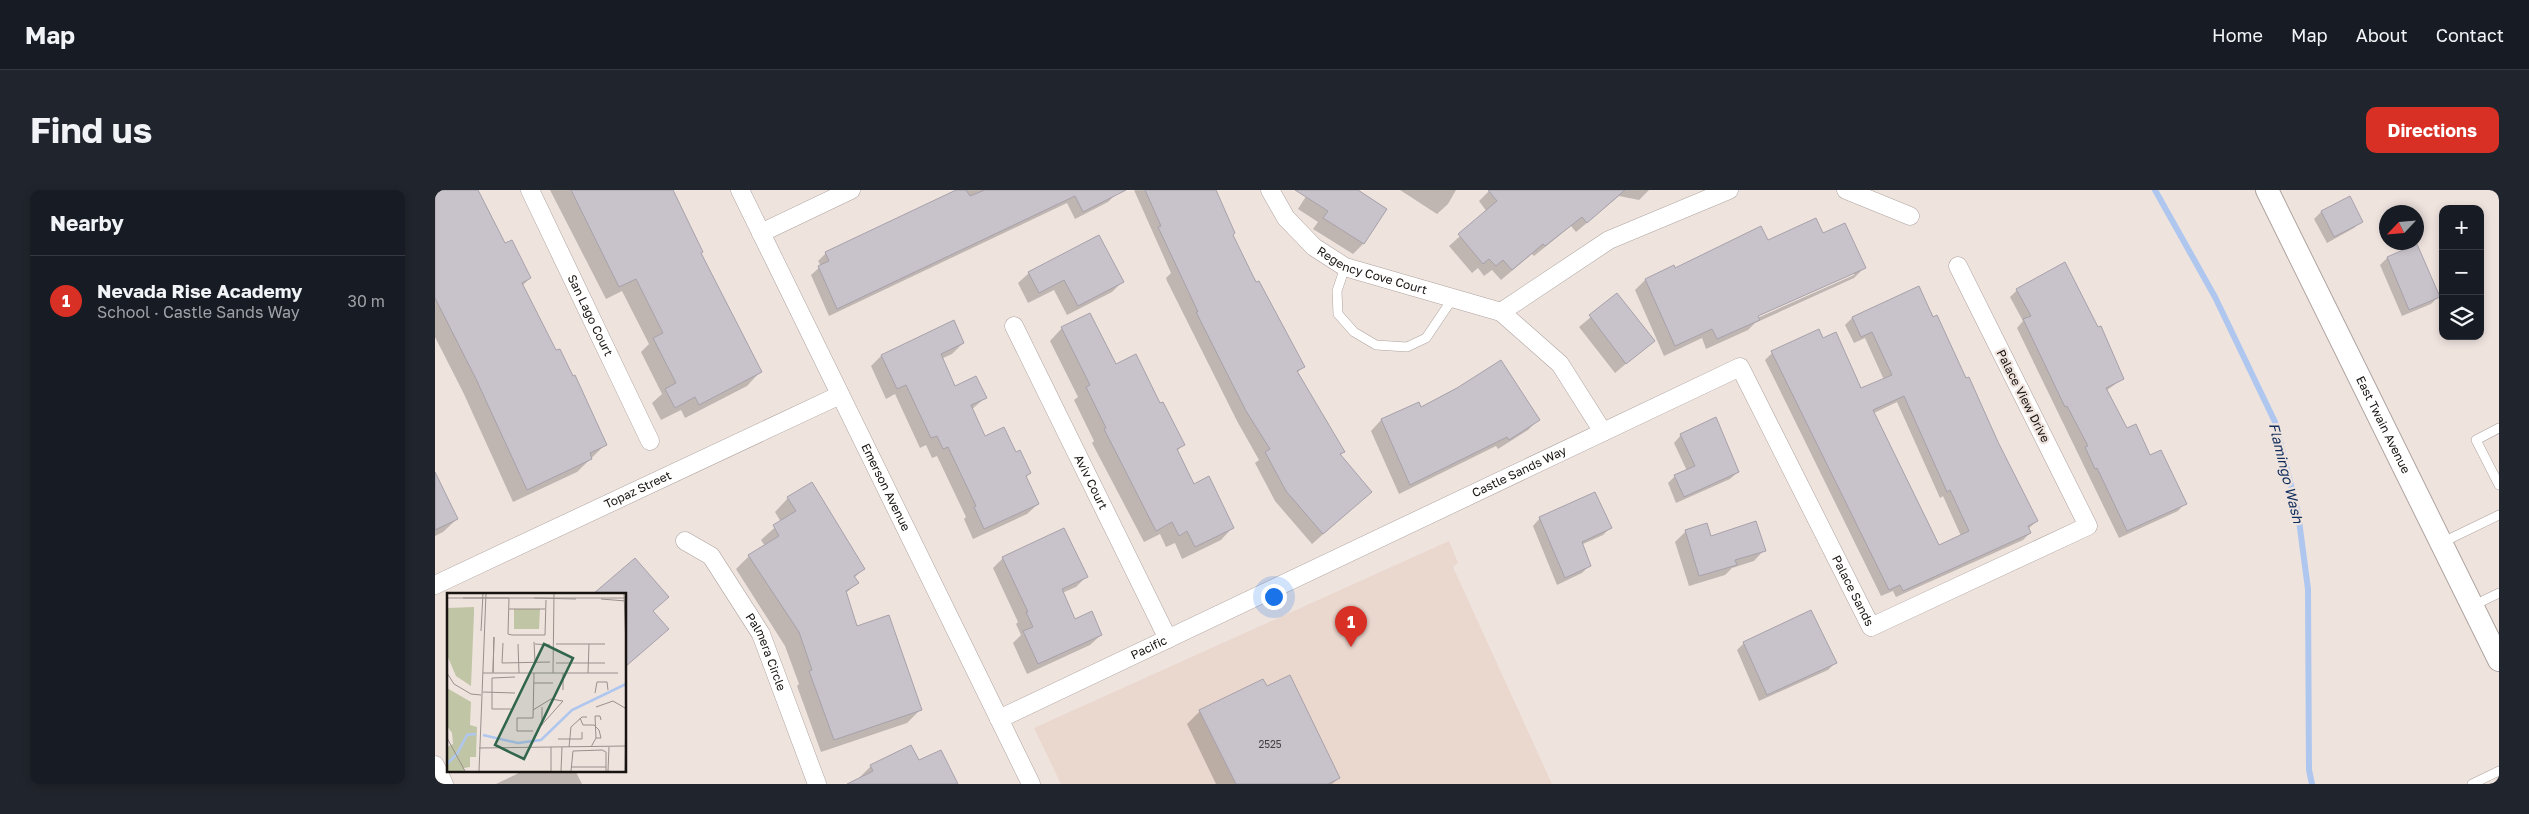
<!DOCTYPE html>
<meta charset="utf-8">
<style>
body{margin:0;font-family:"Golos Text",sans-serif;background:#20242c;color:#f1f3f6}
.controls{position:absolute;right:15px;top:15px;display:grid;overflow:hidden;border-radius:10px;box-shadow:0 2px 8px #0003}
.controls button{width:45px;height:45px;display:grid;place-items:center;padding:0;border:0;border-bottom:1px solid #363941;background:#171b24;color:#f1f3f6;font:25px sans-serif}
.compass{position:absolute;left:1944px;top:15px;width:45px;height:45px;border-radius:50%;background:#171b24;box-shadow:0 2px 8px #0003;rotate:244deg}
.you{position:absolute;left:838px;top:406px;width:18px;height:18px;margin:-12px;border:4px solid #fff;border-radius:50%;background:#1a73e8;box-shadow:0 0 0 8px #1a73e833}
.badge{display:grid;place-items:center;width:32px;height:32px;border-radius:50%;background:#d93025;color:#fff;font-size:16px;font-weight:700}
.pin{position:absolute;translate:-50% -41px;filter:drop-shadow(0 1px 2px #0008)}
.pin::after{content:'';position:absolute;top:26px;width:18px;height:15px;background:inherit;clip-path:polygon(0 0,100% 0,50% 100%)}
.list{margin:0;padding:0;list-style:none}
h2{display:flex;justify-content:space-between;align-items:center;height:65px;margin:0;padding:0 20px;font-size:21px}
h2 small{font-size:16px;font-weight:400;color:#9ea1a6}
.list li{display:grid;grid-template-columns:32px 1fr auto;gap:15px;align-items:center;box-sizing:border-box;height:90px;padding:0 20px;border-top:1px solid #363941}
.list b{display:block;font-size:19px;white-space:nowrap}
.list p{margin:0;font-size:16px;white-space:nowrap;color:#9ea1a6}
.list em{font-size:16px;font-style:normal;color:#9ea1a6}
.icon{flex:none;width:28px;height:28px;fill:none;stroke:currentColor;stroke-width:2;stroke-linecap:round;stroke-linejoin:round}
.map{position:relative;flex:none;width:2064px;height:594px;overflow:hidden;border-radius:10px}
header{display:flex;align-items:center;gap:30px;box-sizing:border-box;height:70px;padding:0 25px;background:#171b24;border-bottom:1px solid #363941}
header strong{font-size:24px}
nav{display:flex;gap:28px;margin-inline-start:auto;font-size:18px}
.intro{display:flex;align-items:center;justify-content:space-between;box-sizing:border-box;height:120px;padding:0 30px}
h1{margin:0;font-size:35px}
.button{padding:12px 22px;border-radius:10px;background:#d93025;color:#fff;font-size:18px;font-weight:700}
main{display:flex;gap:30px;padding:0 30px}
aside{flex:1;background:#171b24;border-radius:10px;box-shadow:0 2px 8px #0003}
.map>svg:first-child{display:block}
.built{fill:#ead7ce}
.shadow{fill:#0003;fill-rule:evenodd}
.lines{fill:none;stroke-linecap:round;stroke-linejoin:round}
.stream{stroke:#afc7ef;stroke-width:6}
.building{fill:#c8c2cb;stroke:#a7a1aa;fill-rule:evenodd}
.service-casing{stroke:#aea39f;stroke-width:10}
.minor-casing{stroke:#aea39f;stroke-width:19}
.tertiary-casing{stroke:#aea39f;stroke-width:24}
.service{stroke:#fff;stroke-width:9}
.minor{stroke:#fff;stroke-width:18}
.tertiary{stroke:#fff;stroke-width:22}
.labels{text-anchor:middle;stroke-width:4.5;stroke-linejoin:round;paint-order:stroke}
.number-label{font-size:10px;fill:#433f40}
.street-label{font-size:12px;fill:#171311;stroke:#efe3de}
.water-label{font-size:14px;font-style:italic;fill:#112d5d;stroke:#efe3de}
.inset-river{fill:none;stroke:#afc7ef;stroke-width:2.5}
.inset-road{fill:none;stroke:#99908c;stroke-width:1}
.view{fill:#31664c;fill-opacity:0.15;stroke:#31664c;stroke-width:2.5}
.inset-edge{fill:none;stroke:#171311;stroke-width:2.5}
</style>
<header>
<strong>Map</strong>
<nav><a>Home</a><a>Map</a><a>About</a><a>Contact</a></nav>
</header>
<div class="intro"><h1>Find us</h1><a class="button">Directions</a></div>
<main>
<aside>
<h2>Nearby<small></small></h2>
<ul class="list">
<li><span class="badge">1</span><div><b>Nevada Rise Academy</b><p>School · Castle Sands Way</p></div><em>30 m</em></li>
</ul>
</aside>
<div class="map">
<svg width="2064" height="594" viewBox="0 0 2064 594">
<rect width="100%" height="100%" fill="#efe3de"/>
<path class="built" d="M 1014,351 L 1023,373 L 1018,377 L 1117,594 L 626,594 L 599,538 Z"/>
<path class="shadow" d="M 0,0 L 42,0 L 70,54 L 95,88 L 87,96 L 121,162 L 138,187 L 171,254 L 142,282 L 78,312 L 28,202 L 0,147 Z
M 115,0 L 235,0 L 325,182 L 312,196 L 250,228 L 246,220 L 226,230 L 217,213 L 227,204 L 206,162 L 214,154 L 187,101 L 171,109 Z
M 526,0 L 678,0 L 680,5 L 673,12 L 640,29 L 632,13 L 394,126 L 376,85 L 386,76 L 383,71 L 391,63 Z
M 699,0 L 779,0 L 796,45 L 821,94 L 868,177 L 862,183 L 908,262 L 905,266 L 936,302 L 877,354 L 840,311 L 820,273 L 824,270 L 802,231 L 732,91 L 731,88 L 736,83 Z
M 875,0 L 921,0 L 950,19 L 928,54 L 918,64 L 878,39 L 883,32 L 863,19 Z
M 965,0 L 1021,0 L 1013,14 L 1002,24 Z
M 1055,0 L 1214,0 L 1204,10 L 1184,6 L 1141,42 L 1136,36 L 1099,66 L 1097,64 L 1066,90 L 1057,80 L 1049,86 L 1043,78 L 1037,83 L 1014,56 L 1052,22 L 1044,11 Z
M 1914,8 L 1926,31 L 1919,38 L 1892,53 L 1879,29 L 1886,22 Z
M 1332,52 L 1430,77 L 1419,88 L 1320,133 L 1313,140 L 1271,159 L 1267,148 L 1229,166 L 1200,100 L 1210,90 L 1238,77 L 1240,80 ZM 1419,82 L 1419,85 L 1318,130 L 1317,128 Z
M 1981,55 L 2003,107 L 1996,114 L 1967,126 L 1945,75 L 1952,68 Z
M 594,83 L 687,92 L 677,102 L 632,125 L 619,100 L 593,113 L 583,93 Z
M 1484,98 L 1602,331 L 1593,339 L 1595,343 L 1588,350 L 1461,407 L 1458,401 L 1446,406 L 1330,170 L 1337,163 L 1387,149 L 1426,200 L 1449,190 L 1430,148 L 1419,153 L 1410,135 L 1417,128 ZM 1462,212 L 1505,308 L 1508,306 L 1526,346 L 1503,356 L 1439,223 Z
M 1582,100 L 1687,189 L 1671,201 L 1691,239 L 1750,313 L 1743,321 L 1684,348 L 1582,138 L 1588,131 L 1575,107 Z
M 1182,105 L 1218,151 L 1180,183 L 1144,137 Z
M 627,138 L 680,176 L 724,215 L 748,255 L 742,261 L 759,295 L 798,337 L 786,350 L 747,369 L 740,353 L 731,357 L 725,344 L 709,352 L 657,253 L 659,251 L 639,210 L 643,207 L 615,151 Z
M 528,153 L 517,164 L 506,169 L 520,197 L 550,208 L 536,220 L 549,248 L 581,264 L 595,283 L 590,288 L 603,314 L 592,324 L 538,349 L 529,329 L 531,327 L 502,266 L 497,268 L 491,255 L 485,258 L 460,204 L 451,209 L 436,176 L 446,166 Z
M 983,214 L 985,218 L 1103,230 L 1093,240 L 1063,259 L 1061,256 L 964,304 L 936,241 L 946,230 Z
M 1246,245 L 1303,282 L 1295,289 L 1241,313 L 1233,293 L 1240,286 L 1252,281 L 1239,253 Z
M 0,285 L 22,329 L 8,342 L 0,346 Z
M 353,308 L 429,378 L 419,388 L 422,393 L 410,404 L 422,437 L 486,519 L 472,533 L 386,562 L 362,496 L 364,494 L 350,456 L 301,379 L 314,366 L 330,356 L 326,350 L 346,332 L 340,322 Z
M 1105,328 L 1175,338 L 1168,345 L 1146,355 L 1154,376 L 1147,383 L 1122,395 L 1098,336 Z
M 1251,341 L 1275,347 L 1329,360 L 1319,371 L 1297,378 L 1290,385 L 1254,396 L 1240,352 Z
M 568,368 L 651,387 L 641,397 L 627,403 L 640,430 L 666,445 L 655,455 L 592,484 L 578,453 L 586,445 L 581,434 L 583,432 L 558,378 Z
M 1309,453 L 1400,473 L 1393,480 L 1324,511 L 1302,460 Z
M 831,498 L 904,588 L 897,594 L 781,594 L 752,534 L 765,521 Z
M 505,561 L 521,594 L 418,594 L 436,576 L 484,572 Z
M 90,580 L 140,580 L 147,594 L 61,594 Z"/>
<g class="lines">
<path class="stream" d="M 1720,0 L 1780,107 L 1840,232 L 1863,323 L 1873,399 L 1874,580 L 1877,594"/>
</g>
<path class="building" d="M 0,0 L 43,0 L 70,53 L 77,50 L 96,88 L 87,93 L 121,160 L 125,159 L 138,186 L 140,185 L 172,255 L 155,263 L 157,269 L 92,300 L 41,189 L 0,108 Z
M 136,0 L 238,0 L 268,62 L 266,63 L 327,182 L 264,215 L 260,207 L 240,218 L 230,199 L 241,193 L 218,148 L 228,143 L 201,89 L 184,97 Z
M 521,0 L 531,0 L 535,6 L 550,0 L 691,0 L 648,22 L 640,6 L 402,119 L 383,76 L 394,71 L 390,62 Z
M 710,0 L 781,0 L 800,43 L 798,45 L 821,92 L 824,91 L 870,177 L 862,181 L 910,262 L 905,264 L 937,302 L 888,344 L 851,301 L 830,262 L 835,259 L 811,221 L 761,122 L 763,122 L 723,37 L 726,36 Z
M 860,0 L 923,0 L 952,19 L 929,54 L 888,28 L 893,21 Z
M 1053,0 L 1190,0 L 1152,33 L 1147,27 L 1110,56 L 1108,54 L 1077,80 L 1068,70 L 1061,76 L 1054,69 L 1048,74 L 1023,44 L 1062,11 Z
M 1915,6 L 1928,32 L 1899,47 L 1886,21 Z
M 1381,28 L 1388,43 L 1410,33 L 1431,78 L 1323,126 L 1325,130 L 1282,149 L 1277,139 L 1240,156 L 1210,89 L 1239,75 L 1240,78 L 1326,36 L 1333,50 Z
M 664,45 L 689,92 L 643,116 L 629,90 L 604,103 L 593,82 Z
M 1982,54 L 2005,107 L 1974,120 L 1952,67 Z
M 1630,72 L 1663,137 L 1666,136 L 1689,189 L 1671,198 L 1692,238 L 1701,234 L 1715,265 L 1726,260 L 1752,314 L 1692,341 L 1662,278 L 1660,279 L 1650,257 L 1653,256 L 1632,216 L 1630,217 L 1588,129 L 1596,126 L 1581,99 Z
M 1484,96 L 1498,127 L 1502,125 L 1531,188 L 1534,187 L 1563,252 L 1603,331 L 1593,336 L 1596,343 L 1468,401 L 1465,395 L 1454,400 L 1336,161 L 1384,139 L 1388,148 L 1401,142 L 1426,198 L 1457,185 L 1437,142 L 1426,147 L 1417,127 ZM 1469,206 L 1512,302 L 1515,300 L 1534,341 L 1504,355 L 1438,220 Z
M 1182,103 L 1220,151 L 1191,174 L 1154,125 Z
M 655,123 L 681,174 L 701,164 L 725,213 L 728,212 L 750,255 L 742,259 L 759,294 L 774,286 L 799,338 L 760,357 L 752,341 L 744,346 L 737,332 L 721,341 L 669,239 L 671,238 L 651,197 L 655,195 L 626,137 Z
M 519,130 L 529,153 L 506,164 L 520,196 L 541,186 L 552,208 L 536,215 L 550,246 L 569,237 L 581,262 L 585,260 L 596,283 L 591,286 L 604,314 L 549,339 L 539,317 L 541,316 L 513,257 L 508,259 L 502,246 L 496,248 L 471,195 L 462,199 L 446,165 Z
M 1066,170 L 1105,230 L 1074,250 L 1072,247 L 975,295 L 946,229 L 984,212 L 986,217 L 1022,198 Z
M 1281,227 L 1304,282 L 1249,307 L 1239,285 L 1260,276 L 1245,244 Z
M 0,282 L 23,329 L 0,340 Z
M 377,292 L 430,379 L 419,386 L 424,393 L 411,401 L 422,436 L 454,425 L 487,520 L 399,550 L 374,481 L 377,480 L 364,442 L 313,365 L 344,346 L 338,335 L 361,321 L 352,307 Z
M 1160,302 L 1177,338 L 1147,352 L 1156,376 L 1130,388 L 1104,327 Z
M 1321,331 L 1331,361 L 1300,370 L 1302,375 L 1264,386 L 1250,340 L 1272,333 L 1276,346 Z
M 629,338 L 653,387 L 627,399 L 640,429 L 657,421 L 667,445 L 603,474 L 588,441 L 598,437 L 591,422 L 593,422 L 567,367 Z
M 200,368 L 234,407 L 218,421 L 234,439 L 190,477 L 190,404 L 158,404 Z
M 1376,420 L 1402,473 L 1332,505 L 1308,452 Z
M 855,485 L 905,588 L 893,594 L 801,594 L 764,520 L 828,489 L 832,496 Z
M 476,555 L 484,570 L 506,560 L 523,594 L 412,594 L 438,581 L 435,575 Z"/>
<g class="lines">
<defs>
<path id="service" d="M 910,77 L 902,101 L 903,124 L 919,142 L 941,155 L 972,157 L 991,148 L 1018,108
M 2064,238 L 2041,250 L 2064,295
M 2006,353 L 2064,325
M 2037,416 L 2064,403
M 2037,594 L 2064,581"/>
<g id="minor">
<path id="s1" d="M 95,0 L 215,251"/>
<path id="s2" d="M 305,0 L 596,594"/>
<path id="s3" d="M 835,0 L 851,28 L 879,57 L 910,77 L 1066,122 L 1125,174 L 1168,242"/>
<path d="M 1411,0 L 1475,26"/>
<path d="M 326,43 L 416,0"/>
<path d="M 1066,122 L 1174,50 L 1294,0"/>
<path id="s4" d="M 579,136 L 733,449"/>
<path id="s5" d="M 250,351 L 276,366 L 326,444 L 382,594"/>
<path id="s6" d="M 0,395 L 405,205"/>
<path id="s7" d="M 564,529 L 1305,177 L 1436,437 L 1653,336 L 1523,76"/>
<path d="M 0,575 L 9,594"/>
</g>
<g id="tertiary">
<path id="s8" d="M 1832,0 L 2064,470"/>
</g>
</defs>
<use href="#service" class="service-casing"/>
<use href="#minor" class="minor-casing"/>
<use href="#tertiary" class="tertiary-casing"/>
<use href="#service" class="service"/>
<use href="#minor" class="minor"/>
<use href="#tertiary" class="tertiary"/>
</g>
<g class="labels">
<g class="number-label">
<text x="835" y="558">2525</text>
</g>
<g class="street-label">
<text dy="4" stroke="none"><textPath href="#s3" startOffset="136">Regency Cove Court</textPath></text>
<text dy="4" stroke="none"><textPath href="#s1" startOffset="139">San Lago Court</textPath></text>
<text transform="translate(1588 206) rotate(63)" y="4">Palace View Drive</text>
<text dy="4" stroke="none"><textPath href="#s8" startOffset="262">East Twain Avenue</textPath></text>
<text dy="4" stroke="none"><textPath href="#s7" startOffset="576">Castle Sands Way</textPath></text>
<text dy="4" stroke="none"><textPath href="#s4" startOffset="174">Aviv Court</textPath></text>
<text dy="4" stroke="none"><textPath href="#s2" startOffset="331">Emerson Avenue</textPath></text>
<text dy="4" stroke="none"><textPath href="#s6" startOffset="224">Topaz Street</textPath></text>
<text dy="4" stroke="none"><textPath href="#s7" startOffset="1071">Palace Sands</textPath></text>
<text dy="4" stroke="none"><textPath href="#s7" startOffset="166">Pacific</textPath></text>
<text dy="4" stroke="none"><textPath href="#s5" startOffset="141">Palmera Circle</textPath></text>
</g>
<g class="water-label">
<text transform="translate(1851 283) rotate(76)" y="5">Flamingo Wash</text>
</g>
</g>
<g transform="translate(12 403)">
<rect width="179" height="179" fill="#efe3de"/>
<path d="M 27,14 L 27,20 L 24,93 L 9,83 L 0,62 L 0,15 ZM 0,95 L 24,109 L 23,132 L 30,134 L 29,164 L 23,164 L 23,174 L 17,175 L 17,178 L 0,178 L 0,154 L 6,151 L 5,140 L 0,133 Z" fill="#c0c5a5"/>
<path d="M 67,16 L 93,16 L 92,36 L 67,36 Z" fill="#c0c5a5"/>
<path class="inset-river" d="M 36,142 L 71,150 L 94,147 L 125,117 L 179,91M 0,171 L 10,161 L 20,142 L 29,141"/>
<path class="inset-road" d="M 177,0 L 179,54M 0,5 L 62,5M 16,5 L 179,5M 62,5 L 61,41 L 65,42 L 98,42 L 99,7M 87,5 L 129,6M 154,6 L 179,8M 62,16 L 98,16M 34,38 L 36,0M 87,49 L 88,70M 56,50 L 55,70 L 103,69M 71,51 L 72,80M 88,51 L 103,52M 109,51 L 158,51M 109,70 L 158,70M 46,79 L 47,44 L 46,80M 0,80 L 7,91 L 24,101 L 34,102M 36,80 L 171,80M 106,80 L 107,0M 141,80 L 142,51M 87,90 L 106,90M 116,97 L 116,80M 36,99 L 68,100M 148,100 L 150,89 L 160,89 L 161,97M 95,114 L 95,132M 149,114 L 166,108 L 178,115M 64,116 L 45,116 L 45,85 L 68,84M 86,117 L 104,106 L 116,108 L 90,137M 133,125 L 136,132 L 147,132 L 152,137 L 154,145 L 149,145 L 144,154M 86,138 L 70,138 L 70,125 L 86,125 L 87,80M 0,145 L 18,178M 149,145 L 148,123 L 153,123 L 154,127M 111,146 L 135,146 L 135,139M 122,154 L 124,134 L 135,124 L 140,124M 32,155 L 179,153M 124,174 L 159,174M 32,178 L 39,0M 104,178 L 104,154M 114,178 L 115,154M 124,178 L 126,158 L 155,157 L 159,159 L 159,178M 161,178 L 162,154M 178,178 L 179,111"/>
<path class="view" d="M 97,51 L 126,65 L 77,166 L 48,152 Z"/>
<rect width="179" height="179" class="inset-edge"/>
</g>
</svg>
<div class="controls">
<button>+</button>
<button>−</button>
<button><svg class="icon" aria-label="layers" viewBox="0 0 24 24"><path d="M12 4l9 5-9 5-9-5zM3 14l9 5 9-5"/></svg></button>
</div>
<svg class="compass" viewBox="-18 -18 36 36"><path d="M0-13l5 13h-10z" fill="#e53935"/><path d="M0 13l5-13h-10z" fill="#9ea1a6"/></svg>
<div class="you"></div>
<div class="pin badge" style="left:916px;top:457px">1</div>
</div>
</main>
